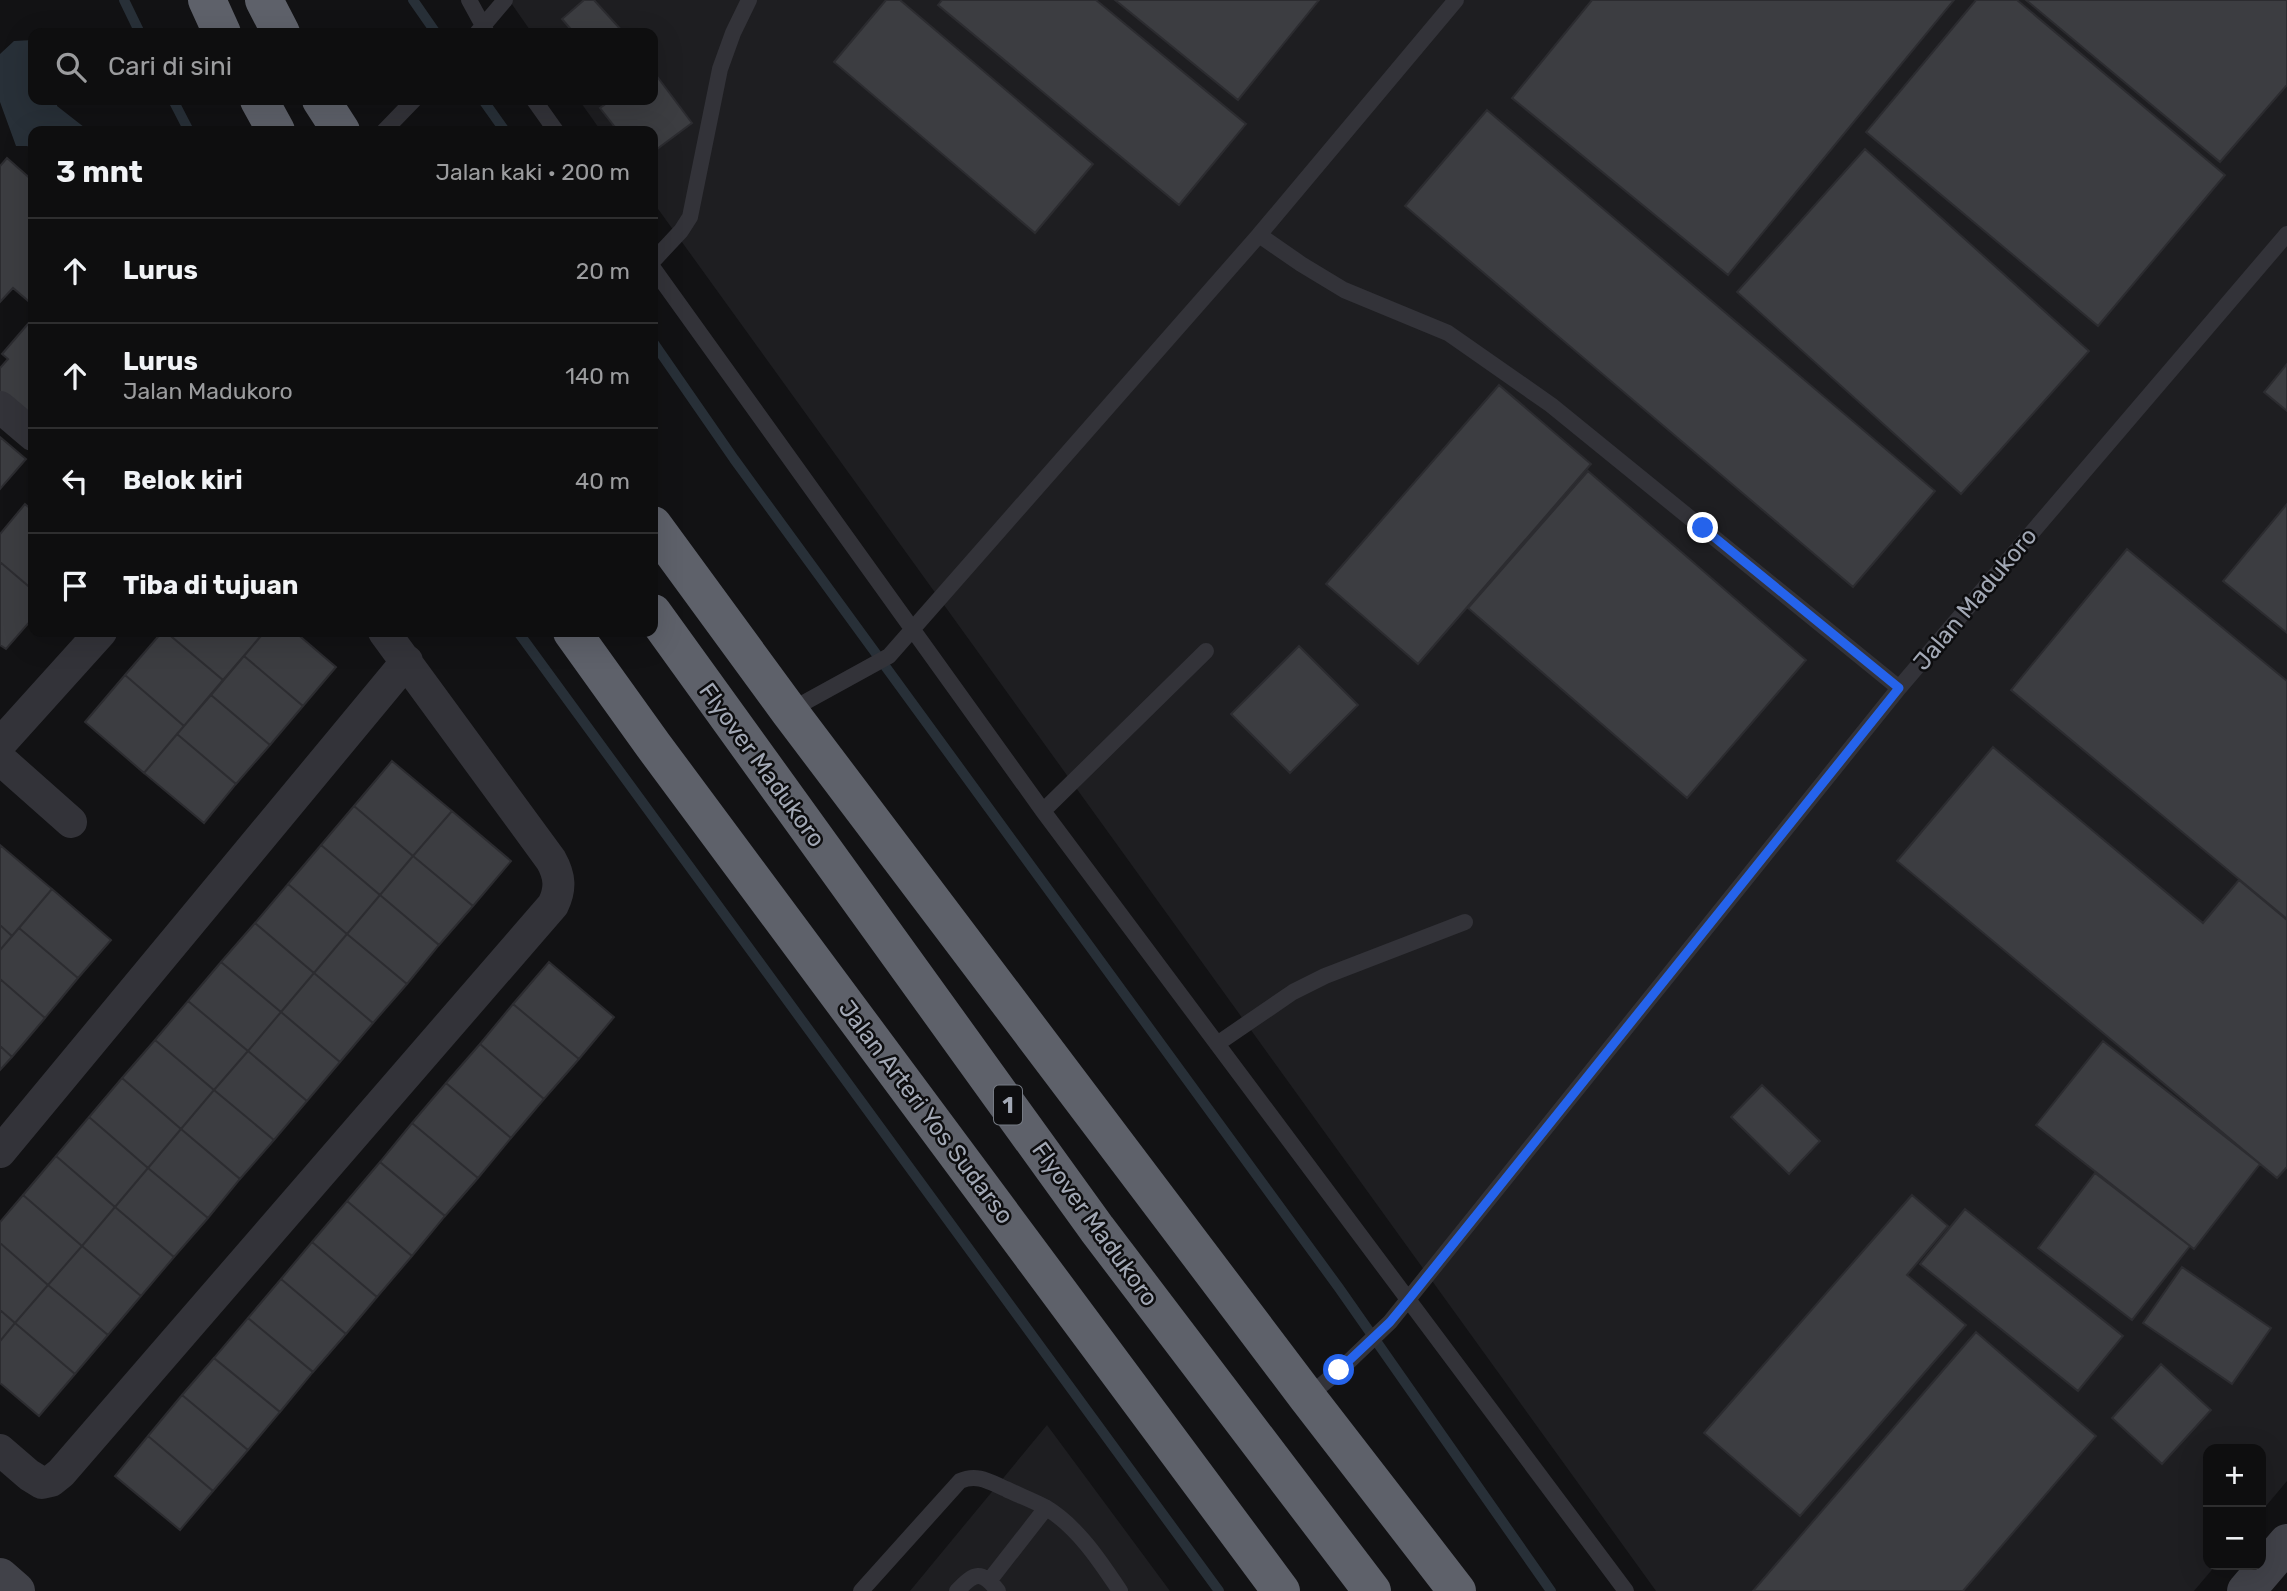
<!DOCTYPE html>
<html lang="id">
<meta charset="utf-8">
<style>
body{margin:0;font-family:Rubik,sans-serif;background:#1c1c1d;color:#f1f3f6}
.controls{position:absolute;right:21px;bottom:21px;display:grid;overflow:hidden;border-radius:14px;box-shadow:0 7px 28px #0002}
.controls button{width:63px;height:63px;display:grid;place-items:center;padding:0;border:0;border-bottom:2px solid #2e2e2f;background:#0e0e0f;color:#f1f3f6;font:35px sans-serif}
.stop{position:absolute;width:21px;height:21px;margin:-16px;border:5px solid #2563eb;border-radius:50%;background:#fff}
.stop.end{background:#2563eb;border-color:#fff;box-shadow:0 2px 7px #0008}
.list{margin:0;padding:0;list-style:none}
h2{display:flex;justify-content:space-between;align-items:center;height:91px;margin:0;padding:0 28px;font-size:30px}
h2 small{font-size:23px;font-weight:400;color:#9b9c9e}
.list li{display:grid;grid-template-columns:46px 1fr auto;gap:21px;align-items:center;box-sizing:border-box;height:105px;padding:0 28px;border-top:2px solid #2e2e2f}
.list b{display:block;font-size:26px;white-space:nowrap}
.list p{margin:0;font-size:23px;white-space:nowrap;color:#9b9c9e}
.list em{font-size:23px;font-style:normal;color:#9b9c9e}
.icon{flex:none;width:38px;height:38px;fill:none;stroke:currentColor;stroke-width:2;stroke-linecap:round;stroke-linejoin:round}
.map{position:relative;flex:none;width:2287px;height:1591px;overflow:hidden}
.search{position:absolute;background:#0e0e0f;box-shadow:0 7px 28px #0002;left:28px;top:28px;width:630px;height:77px;display:flex;align-items:center;gap:18px;box-sizing:border-box;padding:0 24px;border-radius:14px;color:#9b9c9e;font-size:26px}
.panel{position:absolute;background:#0e0e0f;box-shadow:0 7px 28px #0002;left:28px;top:126px;width:630px;height:511px;border-radius:14px}
.map>svg:first-child{display:block}
.built{fill:#1e1e21}
.water{fill:#283038}
.lines{fill:none;stroke-linecap:round;stroke-linejoin:round}
.stream{stroke:#283038;stroke-width:10}
.building{fill:#3c3d41;stroke:#2c2c30;stroke-width:2}
.lane{stroke:#333339;stroke-width:16}
.street{stroke:#333339;stroke-width:32}
.secondary{stroke:#414249;stroke-width:38}
.highway{stroke:#5e616a;stroke-width:38}
.route{stroke:#2563eb;stroke-width:9}
.labels{text-anchor:middle;stroke-width:5;stroke-linejoin:round;paint-order:stroke}
.shield{fill:#0d0d0f;stroke:#757a83;stroke-width:2}
.shield-label{font-size:23px;font-weight:bold;fill:#a2a8b5}
.street-label{font-size:24px;fill:#a2a8b5;stroke:#0d0d0f}
</style>
<div class="map">
<svg width="2287" height="1591" viewBox="0 0 2287 1591">
<rect width="100%" height="100%" fill="#121214"/>
<path class="built" d="M 509,0 L 2287,0 L 2287,1481 L 2261,1512 L 2261,1449 L 2208,1449 L 2208,1565 L 2216,1565 L 2194,1591 L 1656,1591 L 653,202 L 653,131 L 601,131 L 579,100 L 653,100 L 653,33 L 532,33 Z
M 1047,1425 L 1170,1591 L 910,1591 Z"/>
<path class="water" d="M 33,40 L 33,100 L 57,100 L 57,106 L 89,131 L 33,131 L 33,149 L 27,146 L 16,146 L 0,102 L 0,54 L 14,41 Z"/>
<g class="lines">
<path class="stream" d="M 124,0 L 140,33
M 413,0 L 436,33
M 173,100 L 189,131
M 483,100 L 505,131
M 653,342 L 734,459 L 1339,1288 L 1551,1591
M 518,632 L 1219,1591"/>
</g>
<path class="building" d="M 584,0 L 594,0 L 624,33 L 574,33 L 562,19 Z
M 886,0 L 900,0 L 1093,164 L 1035,233 L 834,62 Z
M 942,0 L 1096,0 L 1246,124 L 1179,205 L 938,5 Z
M 1115,0 L 1319,0 L 1238,100 Z
M 1592,0 L 1954,0 L 1728,275 L 1512,98 Z
M 1976,0 L 2017,0 L 2225,175 L 2098,326 L 1866,132 Z
M 2026,0 L 2287,0 L 2287,85 L 2220,162 Z
M 653,71 L 692,123 L 653,152 L 653,131 L 618,131 L 600,108 L 611,100 L 653,100 Z
M 1487,110 L 1935,491 L 1853,587 L 1405,206 Z
M 1865,149 L 2089,351 L 1961,494 L 1737,292 Z
M 7,158 L 33,181 L 33,305 L 13,288 L 0,302 L 0,166 Z
M 33,318 L 33,414 L 29,419 L 0,393 L 0,368 L 8,359 L 2,354 Z
M 2287,364 L 2287,411 L 2264,392 Z
M 1499,385 L 1591,464 L 1418,664 L 1326,584 Z
M 0,437 L 26,459 L 0,489 Z
M 1588,471 L 1806,660 L 1687,798 L 1468,608 Z
M 25,504 L 33,511 L 33,590 L 0,562 L 0,534 Z
M 2287,504 L 2287,633 L 2223,581 Z
M 2127,549 L 2287,681 L 2287,919 L 2011,690 Z
M 0,562 L 33,590 L 33,618 L 6,649 L 0,645 Z
M 162,632 L 166,632 L 223,680 L 184,726 L 125,675 Z
M 166,632 L 255,632 L 261,636 L 223,680 Z
M 264,632 L 295,632 L 336,667 L 303,706 L 244,656 Z
M 1299,646 L 1358,705 L 1290,773 L 1231,714 Z
M 244,656 L 303,706 L 270,745 L 211,695 Z
M 125,675 L 184,726 L 144,773 L 85,722 Z
M 211,695 L 270,745 L 236,784 L 177,734 Z
M 177,734 L 236,784 L 204,823 L 144,773 Z
M 1993,747 L 2203,923 L 2239,880 L 2287,920 L 2287,1167 L 2277,1178 L 1897,861 Z
M 392,761 L 452,811 L 413,856 L 354,806 Z
M 354,806 L 413,856 L 380,895 L 321,845 Z
M 452,811 L 511,861 L 473,906 L 413,856 Z
M 0,845 L 52,889 L 12,936 L 0,925 Z
M 321,845 L 380,895 L 347,934 L 288,884 Z
M 413,856 L 473,906 L 439,945 L 380,895 Z
M 288,884 L 347,934 L 314,973 L 255,923 Z
M 52,889 L 111,940 L 78,978 L 19,928 Z
M 380,895 L 439,945 L 407,984 L 347,934 Z
M 255,923 L 314,973 L 281,1012 L 221,962 Z
M 0,925 L 12,936 L 0,950 Z
M 19,928 L 78,978 L 45,1018 L 0,979 L 0,950 Z
M 347,934 L 407,984 L 373,1023 L 314,973 Z
M 221,962 L 281,1012 L 248,1051 L 188,1001 Z
M 549,962 L 614,1017 L 579,1059 L 513,1004 Z
M 314,973 L 373,1023 L 340,1062 L 281,1012 Z
M 0,979 L 45,1018 L 12,1057 L 0,1046 Z
M 188,1001 L 248,1051 L 214,1090 L 155,1040 Z
M 513,1004 L 579,1059 L 544,1099 L 480,1044 Z
M 281,1012 L 340,1062 L 307,1101 L 248,1051 Z
M 155,1040 L 214,1090 L 181,1129 L 122,1078 Z
M 2103,1041 L 2260,1164 L 2194,1249 L 2036,1125 Z
M 480,1044 L 544,1099 L 511,1138 L 446,1083 Z
M 0,1046 L 12,1057 L 0,1070 Z
M 248,1051 L 307,1101 L 274,1140 L 214,1090 Z
M 122,1078 L 181,1129 L 148,1168 L 89,1117 Z
M 446,1083 L 511,1138 L 478,1178 L 412,1123 Z
M 1762,1085 L 1820,1141 L 1789,1174 L 1731,1117 Z
M 214,1090 L 274,1140 L 240,1179 L 181,1129 Z
M 89,1117 L 148,1168 L 115,1207 L 56,1156 Z
M 412,1123 L 478,1178 L 445,1216 L 380,1162 Z
M 181,1129 L 240,1179 L 208,1218 L 148,1168 Z
M 56,1156 L 115,1207 L 82,1246 L 23,1195 Z
M 380,1162 L 445,1216 L 412,1256 L 347,1201 Z
M 148,1168 L 208,1218 L 174,1257 L 115,1207 Z
M 2095,1173 L 2190,1246 L 2132,1320 L 2038,1248 Z
M 23,1195 L 82,1246 L 48,1285 L 0,1243 L 0,1222 Z
M 1912,1195 L 1948,1226 L 1907,1275 L 1966,1325 L 1800,1516 L 1704,1433 Z
M 347,1201 L 412,1256 L 377,1297 L 312,1242 Z
M 115,1207 L 174,1257 L 141,1296 L 82,1246 Z
M 1965,1209 L 2123,1336 L 2078,1391 L 1920,1264 Z
M 312,1242 L 377,1297 L 346,1334 L 281,1279 Z
M 0,1243 L 48,1285 L 15,1323 L 0,1310 Z
M 82,1246 L 141,1296 L 108,1335 L 48,1285 Z
M 2182,1267 L 2271,1328 L 2232,1384 L 2143,1323 Z
M 281,1279 L 346,1334 L 313,1372 L 248,1318 Z
M 48,1285 L 108,1335 L 75,1374 L 15,1323 Z
M 0,1310 L 15,1323 L 0,1341 Z
M 248,1318 L 313,1372 L 280,1412 L 214,1358 Z
M 15,1323 L 75,1374 L 39,1416 L 0,1383 L 0,1341 Z
M 1976,1332 L 2096,1436 L 1963,1591 L 1753,1591 Z
M 214,1358 L 280,1412 L 248,1450 L 182,1395 Z
M 2161,1364 L 2211,1410 L 2162,1464 L 2112,1418 Z
M 182,1395 L 248,1450 L 213,1491 L 148,1436 Z
M 148,1436 L 213,1491 L 180,1530 L 115,1476 Z"/>
<g class="lines">
<path class="lane" d="M 469,0 L 487,33
M 477,33 L 505,0
M 534,100 L 556,131
M 384,131 L 414,100
M 1259,235 L 1301,264 L 1344,290 L 1448,333 L 1551,405 L 1899,688
M 653,261 L 681,231 L 690,217 L 720,69 L 733,33 L 749,0
M 653,268 L 1043,811 L 1626,1591
M 789,711 L 889,656 L 1259,235 L 1456,0
M 1043,811 L 1206,651
M 1217,1044 L 1293,992 L 1325,976 L 1465,922
M 1307,1397 L 1340,1370 L 1390,1322 L 1899,688 L 2287,234
M 989,1581 L 1046,1508
M 861,1591 L 960,1481 C 977,1473 990,1482 1006,1489 C 1018,1495 1032,1500 1045,1507 C 1077,1526 1100,1561 1120,1591
M 957,1591 C 975,1572 981,1570 998,1591"/>
<path class="street" d="M 0,407 L 33,435
M 0,744 L 101,632
M 0,759 L 71,822
M 0,1152 L 407,661
M 0,1450 L 29,1475 L 42,1483 L 51,1481 L 61,1473 L 553,905 C 561,889 560,876 551,860 L 384,632"/>
<path class="secondary" d="M 0,1577 L 16,1591
M 2246,1591 L 2287,1543"/>
<path class="highway" d="M 207,0 L 222,33
M 264,0 L 281,33
M 259,100 L 276,131
M 321,100 L 341,131
M 653,525 L 789,711 L 1307,1397 L 1457,1591
M 653,613 L 1097,1229 L 1372,1591
M 572,632 L 653,745 L 1281,1591"/>
</g>
<g class="lines">
<path class="route" d="M 1339,1370 L 1390,1322 L 1409,1299 L 1899,688 L 1703,528"/>
</g>
<g class="labels">
<rect class="shield" x="994" y="1085.5" width="28" height="39" rx="5"/>
<g class="shield-label">
<text x="1008" y="1113">1</text>
</g>
<g class="street-label">
<text transform="translate(1975 599) rotate(-50)" y="8">Jalan Madukoro</text>
<text transform="translate(762 765) rotate(54)" y="8">Flyover Madukoro</text>
<text transform="translate(926 1112) rotate(53)" y="8">Jalan Arteri Yos Sudarso</text>
<text transform="translate(1095 1224) rotate(54)" y="8">Flyover Madukoro</text>
</g>
</g>
</svg>
<div class="controls">
<button>+</button>
<button>−</button>
</div>
<div class="stop" style="left:1339px;top:1370px"></div>
<div class="stop end" style="left:1703px;top:528px"></div>
<div class="search"><svg class="icon" aria-label="search" viewBox="0 0 24 24"><circle cx="10" cy="10" r="6"/><path d="M15 15l6 6"/></svg>Cari di sini</div>
<section class="panel">
<h2>3 mnt<small>Jalan kaki · 200 m</small></h2>
<ul class="list">
<li><svg class="icon" aria-label="ahead" viewBox="0 0 24 24"><path d="M12 20V5M6 11l6-6 6 6"/></svg><div><b>Lurus</b></div><em>20 m</em></li>
<li><svg class="icon" aria-label="ahead" viewBox="0 0 24 24"><path d="M12 20V5M6 11l6-6 6 6"/></svg><div><b>Lurus</b><p>Jalan Madukoro</p></div><em>140 m</em></li>
<li><svg class="icon" aria-label="left" viewBox="0 0 24 24"><path d="M17 20v-9H6M10 6l-5 5 5 5"/></svg><div><b>Belok kiri</b></div><em>40 m</em></li>
<li><svg class="icon" aria-label="arrive" viewBox="0 0 24 24"><path d="M6 21V4h12l-3 4 3 4H6"/></svg><div><b>Tiba di tujuan</b></div></li>
</ul>
</section>
</div>
